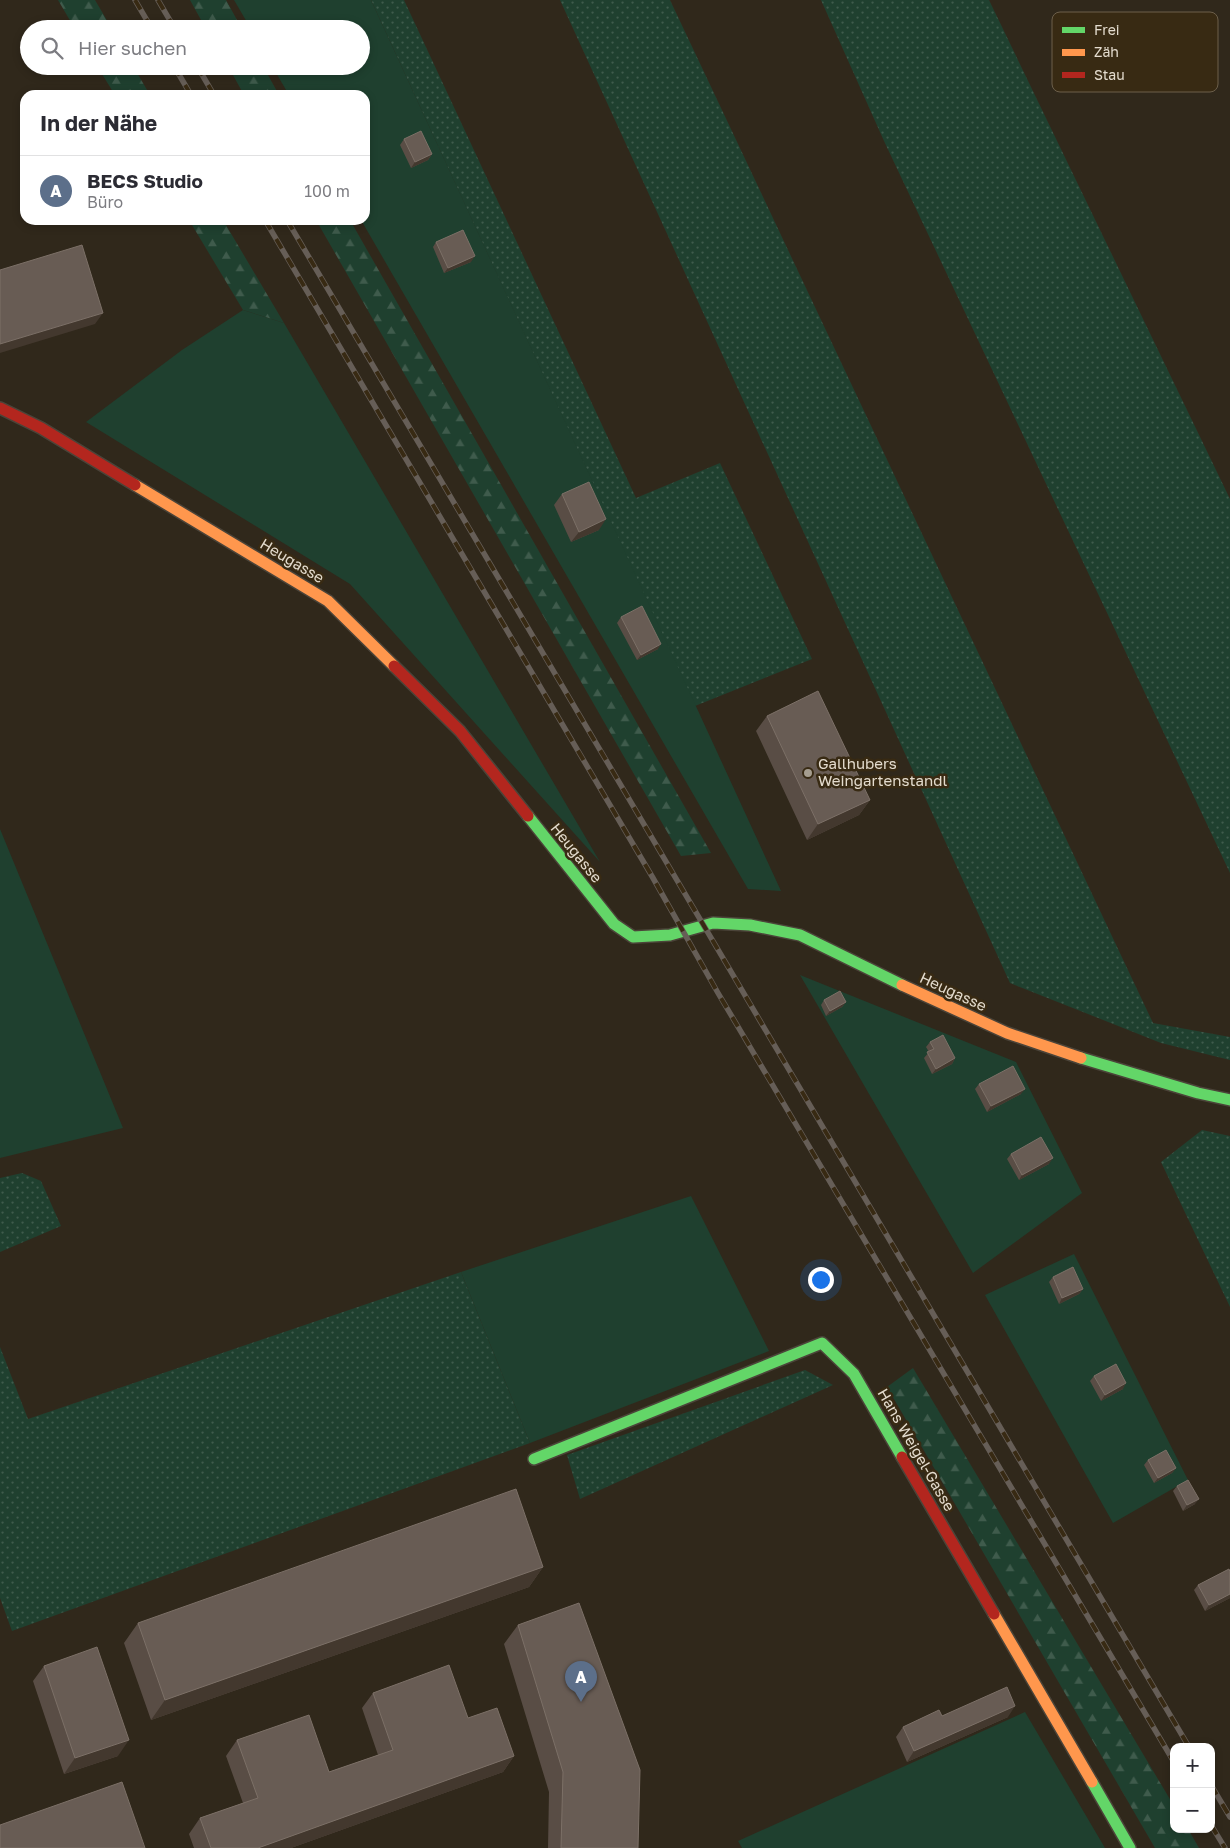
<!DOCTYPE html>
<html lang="de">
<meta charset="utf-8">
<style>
body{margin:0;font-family:"Golos Text",sans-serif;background:#f2f2f3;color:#2b2b33}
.controls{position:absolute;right:15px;bottom:15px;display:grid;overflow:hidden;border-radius:10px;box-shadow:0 2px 8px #0003}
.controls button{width:45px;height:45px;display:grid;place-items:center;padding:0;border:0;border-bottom:1px solid #e1e1e2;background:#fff;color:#2b2b33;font:25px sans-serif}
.you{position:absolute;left:820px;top:1279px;width:18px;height:18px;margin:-12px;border:4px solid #fff;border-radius:50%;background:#1a73e8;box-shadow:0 0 0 8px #1a73e833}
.badge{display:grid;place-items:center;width:32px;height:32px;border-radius:50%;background:#2563eb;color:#fff;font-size:16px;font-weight:700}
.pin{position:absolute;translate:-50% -41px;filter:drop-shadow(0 1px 2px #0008)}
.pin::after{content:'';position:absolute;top:26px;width:18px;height:15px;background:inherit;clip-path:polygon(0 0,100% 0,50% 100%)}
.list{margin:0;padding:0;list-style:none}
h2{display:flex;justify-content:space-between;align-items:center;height:65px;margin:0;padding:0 20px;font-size:21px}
h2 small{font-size:16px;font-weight:400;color:#7c7c81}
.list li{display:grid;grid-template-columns:32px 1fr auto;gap:15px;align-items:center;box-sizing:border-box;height:70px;padding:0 20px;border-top:1px solid #e1e1e2}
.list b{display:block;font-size:19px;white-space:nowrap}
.list p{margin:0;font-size:16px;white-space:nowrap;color:#7c7c81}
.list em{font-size:16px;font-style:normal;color:#7c7c81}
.icon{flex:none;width:28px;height:28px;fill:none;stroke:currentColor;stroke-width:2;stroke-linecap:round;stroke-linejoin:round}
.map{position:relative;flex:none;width:1230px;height:1848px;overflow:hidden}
.search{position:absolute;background:#fff;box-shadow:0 2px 8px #0003;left:20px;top:20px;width:350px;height:55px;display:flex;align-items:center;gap:12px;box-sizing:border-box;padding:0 18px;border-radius:28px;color:#7c7c81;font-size:19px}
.panel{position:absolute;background:#fff;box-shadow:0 2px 8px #0003;left:20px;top:90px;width:350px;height:135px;border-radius:15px}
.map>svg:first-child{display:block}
.grass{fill:url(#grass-dots)}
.forest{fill:url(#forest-firs)}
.green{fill:#1f402f}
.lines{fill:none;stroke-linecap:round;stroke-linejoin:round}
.fast-casing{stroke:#4b4439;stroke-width:14}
.slow-casing{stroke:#4b4439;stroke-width:14}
.jam-casing{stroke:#4b4439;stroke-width:14}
.fast{stroke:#63d668;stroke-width:11}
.slow{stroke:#ff974d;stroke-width:11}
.jam{stroke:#b3261e;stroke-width:11}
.rail-casing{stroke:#665e57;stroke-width:5.5}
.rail{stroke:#382a13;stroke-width:4;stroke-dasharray:11;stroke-linecap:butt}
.wall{fill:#594d45}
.shaded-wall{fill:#43382e}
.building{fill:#685c54;stroke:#7c7067}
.poi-dot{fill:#a59d8f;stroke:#382a13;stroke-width:2}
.labels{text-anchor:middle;stroke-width:5;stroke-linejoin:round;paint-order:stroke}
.street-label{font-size:15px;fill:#e4dcce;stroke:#382a13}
.poi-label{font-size:15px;fill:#e4dcce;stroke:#382a13;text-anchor:start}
.key{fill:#382a13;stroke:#6c5f4b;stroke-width:1}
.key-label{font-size:14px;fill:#e4dcce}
</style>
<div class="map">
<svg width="1230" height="1848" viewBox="0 0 1230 1848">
<defs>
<pattern id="grass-dots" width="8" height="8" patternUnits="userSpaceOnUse" patternTransform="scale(1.25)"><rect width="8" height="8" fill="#1f402f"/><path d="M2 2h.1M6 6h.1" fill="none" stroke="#3f5b4c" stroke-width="1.8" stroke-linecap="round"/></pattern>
<pattern id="forest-firs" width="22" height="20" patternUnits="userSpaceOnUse" patternTransform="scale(1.25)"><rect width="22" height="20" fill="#1f402f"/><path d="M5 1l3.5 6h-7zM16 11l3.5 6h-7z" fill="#3f5b4c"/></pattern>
</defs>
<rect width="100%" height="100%" fill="#30281b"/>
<path class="grass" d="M 371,0 L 404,0 L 636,498 L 720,463 L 812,659 L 695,706 Z
M 560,0 L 670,0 L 1153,1023 L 1230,1037 L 1230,1060 L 1161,1043 L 1010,983 Z
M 821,0 L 989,0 L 1230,499 L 1230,873 L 884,141 Z
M 1202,1130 L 1230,1136 L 1230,1307 L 1161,1162 Z
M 22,1173 L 41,1181 L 61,1226 L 0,1252 L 0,1178 Z
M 461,1272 L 530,1443 L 12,1631 L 0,1598 L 0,1347 L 28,1419 Z
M 805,1370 L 833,1385 L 580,1499 L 567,1455 Z"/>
<path class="forest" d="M 58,0 L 95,0 L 112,29 L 75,29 Z
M 190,0 L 226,0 L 242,29 L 206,29 Z
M 97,66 L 133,66 L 150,95 L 115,95 Z
M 228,66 L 263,66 L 279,95 L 244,95 Z
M 189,220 L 223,220 L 284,323 L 243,310 Z
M 316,220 L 350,220 L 711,853 L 681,856 Z
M 913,1368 L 1174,1806 L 1174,1829 L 1188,1829 L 1199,1848 L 1155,1848 L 887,1387 Z"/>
<path class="green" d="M 234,0 L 371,0 L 781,891 L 748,889 L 361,220 L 365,220 L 365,95 L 289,95 L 272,66 L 361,66 L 361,29 L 251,29 Z
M 243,310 L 284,323 L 600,862 L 350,584 L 86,422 L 182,350 Z
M 0,829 L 123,1128 L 0,1158 Z
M 800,975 L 1016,1062 L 1082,1193 L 973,1273 Z
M 691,1196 L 769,1351 L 530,1443 L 461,1272 Z
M 1074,1254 L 1188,1480 L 1113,1523 L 985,1295 Z
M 1025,1712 L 1105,1848 L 742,1848 L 738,1841 Z"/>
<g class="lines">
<defs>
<path id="fast" d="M 528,816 L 614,924 L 633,937 L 670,935 L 713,923 L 750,925 L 800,935 L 902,985
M 1081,1058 L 1198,1093 L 1230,1100
M 534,1459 L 822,1343 L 854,1374 L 902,1457
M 1092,1782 L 1130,1848"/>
<path id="slow" d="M 135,485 L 328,601 L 394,666
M 902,985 L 1007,1033 L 1081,1058
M 994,1614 L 1092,1782"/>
<path id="jam" d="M 0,408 L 41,428 L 135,485
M 394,666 L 460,731 L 528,816
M 902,1457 L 994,1614"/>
</defs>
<use href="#fast" class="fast-casing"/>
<use href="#slow" class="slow-casing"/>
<use href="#jam" class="jam-casing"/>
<use href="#fast" class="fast"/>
<use href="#slow" class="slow"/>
<use href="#jam" class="jam"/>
<defs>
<path id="rail" d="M 135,0 L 152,29
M 158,0 L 175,29
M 174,66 L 191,95
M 197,66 L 214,95
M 265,220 L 653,878 L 718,993 L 1174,1762
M 287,220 L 1189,1747
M 1211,1785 L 1230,1817
M 1211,1825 L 1225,1848"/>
</defs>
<use href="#rail" class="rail-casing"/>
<use href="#rail" class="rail"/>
</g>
<path class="wall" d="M 404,139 L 432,154 L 428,160 L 411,168 L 400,145 Z
M 436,242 L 471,262 L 444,273 L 433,247 Z
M 562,494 L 599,530 L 571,542 L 554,505 Z
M 621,617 L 658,649 L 637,660 L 617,623 Z
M 767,716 L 870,800 L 859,815 L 807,840 L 756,731 Z
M 824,1000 L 846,1002 L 842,1007 L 826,1016 L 821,1005 Z
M 930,1042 L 955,1058 L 952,1064 L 932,1074 L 924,1058 L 929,1052 L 926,1047 Z
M 979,1084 L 1021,1094 L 987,1112 L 975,1089 Z
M 1011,1154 L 1049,1164 L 1019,1180 L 1007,1159 Z
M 1053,1277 L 1083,1289 L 1079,1294 L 1059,1304 L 1049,1282 Z
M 1094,1376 L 1123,1389 L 1101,1401 L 1090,1381 Z
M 1148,1460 L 1176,1468 L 1172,1473 L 1154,1483 L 1144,1465 Z
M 1177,1486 L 1195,1504 L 1183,1511 L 1173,1491 Z
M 543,1567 L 529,1587 L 151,1720 L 124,1643 L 138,1623 Z
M 1230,1572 L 1230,1598 L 1205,1611 L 1194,1590 L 1198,1585 Z
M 518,1625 L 638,1848 L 548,1848 L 549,1792 L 504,1644 Z
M 44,1666 L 118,1756 L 64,1774 L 33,1681 Z
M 373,1693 L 468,1718 L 514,1756 L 503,1772 L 291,1848 L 194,1848 L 189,1834 L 200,1818 L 243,1803 L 226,1756 L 237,1740 L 329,1772 L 378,1755 L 362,1708 Z
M 942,1716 L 1008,1717 L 907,1762 L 896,1737 L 903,1727 Z"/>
<path class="shaded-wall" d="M 432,154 L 428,160 L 411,168 L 415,162 Z
M 475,256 L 471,262 L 444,273 L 448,268 Z
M 103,313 L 95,324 L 0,353 L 0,344 Z
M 606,519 L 599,530 L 571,542 L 579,532 Z
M 661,644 L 658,649 L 637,660 L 641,655 Z
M 870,800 L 859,815 L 807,840 L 818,824 Z
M 846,1002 L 842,1007 L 826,1016 L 830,1011 Z
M 955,1058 L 952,1064 L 932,1074 L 936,1069 Z
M 1025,1089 L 1021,1094 L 987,1112 L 991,1106 Z
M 1053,1158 L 1049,1164 L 1019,1180 L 1022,1175 Z
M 1083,1289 L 1079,1294 L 1059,1304 L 1062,1298 Z
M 1126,1383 L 1123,1389 L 1101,1401 L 1105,1395 Z
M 1176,1468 L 1172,1473 L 1154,1483 L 1158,1478 Z
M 1199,1499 L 1195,1504 L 1183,1511 L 1187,1505 Z
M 543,1567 L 529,1587 L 151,1720 L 165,1700 Z
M 1230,1594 L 1230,1598 L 1205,1611 L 1209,1605 Z
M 1015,1706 L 1008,1717 L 907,1762 L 914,1751 Z
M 129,1740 L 118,1756 L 64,1774 L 75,1758 Z
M 514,1756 L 503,1772 L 291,1848 L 258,1848 Z"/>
<path class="building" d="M 421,131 L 432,154 L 415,162 L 404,139 Z
M 463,230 L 475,256 L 448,268 L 436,242 Z
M 82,245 L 103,313 L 0,344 L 0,270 Z
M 589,482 L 606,519 L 579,532 L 562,494 Z
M 642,606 L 661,644 L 641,655 L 621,617 Z
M 818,691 L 870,800 L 818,824 L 767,716 Z
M 840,991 L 846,1002 L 830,1011 L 824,1000 Z
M 943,1035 L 955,1058 L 936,1069 L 927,1052 L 934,1049 L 930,1042 Z
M 1013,1066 L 1025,1089 L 991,1106 L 979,1084 Z
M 1041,1137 L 1053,1158 L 1022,1175 L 1011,1154 Z
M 1073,1267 L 1083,1289 L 1062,1298 L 1053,1277 Z
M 1116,1364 L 1126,1383 L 1105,1395 L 1094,1376 Z
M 1166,1450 L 1176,1468 L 1158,1478 L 1148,1460 Z
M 1188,1480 L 1199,1499 L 1187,1505 L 1177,1486 Z
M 516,1489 L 543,1567 L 165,1700 L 138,1623 Z
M 1229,1569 L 1230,1572 L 1230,1594 L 1209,1605 L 1198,1585 Z
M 579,1603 L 640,1770 L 638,1848 L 561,1848 L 563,1772 L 518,1625 Z
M 97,1647 L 129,1740 L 75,1758 L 44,1666 Z
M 449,1665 L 468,1718 L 497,1708 L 514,1756 L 258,1848 L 211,1848 L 200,1818 L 258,1798 L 237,1740 L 309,1715 L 329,1772 L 393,1750 L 373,1693 Z
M 1007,1687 L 1015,1706 L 914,1751 L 903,1727 L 939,1710 L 942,1716 Z
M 122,1782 L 145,1848 L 0,1848 L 0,1825 Z"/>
<circle class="poi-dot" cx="808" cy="773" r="5"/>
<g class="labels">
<g class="street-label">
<text transform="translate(292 561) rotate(31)" y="5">Heugasse</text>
<text transform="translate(576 853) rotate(51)" y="5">Heugasse</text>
<text transform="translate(953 992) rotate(25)" y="5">Heugasse</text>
<text transform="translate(916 1450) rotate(60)" y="5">Hans Weigel-Gasse</text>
</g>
<g class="poi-label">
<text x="818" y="769">Gallhubers<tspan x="818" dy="17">Weingartenstandl</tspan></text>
</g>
</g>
<rect x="1052" y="12" width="166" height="80" rx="8" class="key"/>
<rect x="1062" y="27" width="23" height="6" fill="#63d668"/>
<rect x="1062" y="49" width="23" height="7" fill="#ff974d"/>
<rect x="1062" y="72" width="23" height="6" fill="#b3261e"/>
<g class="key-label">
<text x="1094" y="35">Frei</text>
<text x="1094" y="57">Zäh</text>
<text x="1094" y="80">Stau</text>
</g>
</svg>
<div class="controls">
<button>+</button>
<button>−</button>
</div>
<div class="you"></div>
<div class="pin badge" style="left:581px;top:1702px;background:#5c6f8a">A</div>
<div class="search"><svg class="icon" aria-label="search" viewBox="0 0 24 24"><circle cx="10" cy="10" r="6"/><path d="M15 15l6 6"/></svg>Hier suchen</div>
<section class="panel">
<h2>In der Nähe<small></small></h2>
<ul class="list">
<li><span class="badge" style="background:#5c6f8a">A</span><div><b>BECS Studio</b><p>Büro</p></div><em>100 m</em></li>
</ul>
</section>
</div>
